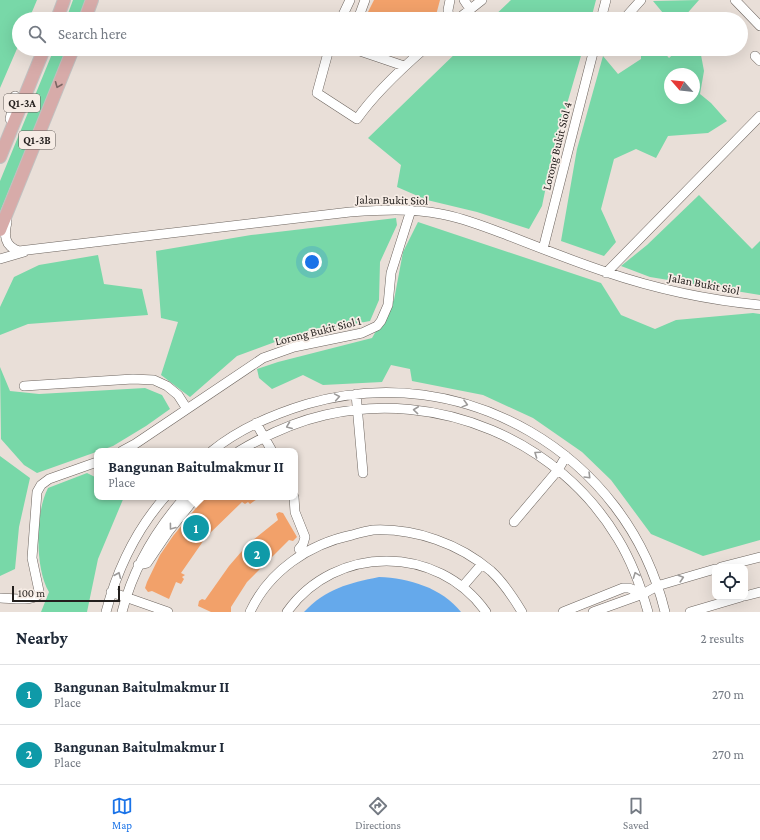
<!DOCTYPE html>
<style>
body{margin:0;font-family:"Crimson Pro",serif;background:#f2f2f3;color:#1f2937}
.controls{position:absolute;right:12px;bottom:12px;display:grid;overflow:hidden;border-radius:8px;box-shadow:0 4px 16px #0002}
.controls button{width:36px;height:36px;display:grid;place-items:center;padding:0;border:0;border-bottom:1px solid #e0e1e3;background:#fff;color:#1f2937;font:20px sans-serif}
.compass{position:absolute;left:664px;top:68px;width:36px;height:36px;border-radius:50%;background:#fff;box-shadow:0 4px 16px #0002;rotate:298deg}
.scale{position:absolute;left:12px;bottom:10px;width:108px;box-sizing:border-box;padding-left:4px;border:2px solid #231f1d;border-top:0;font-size:11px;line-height:14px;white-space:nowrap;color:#231f1d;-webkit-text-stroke:3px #f6ece5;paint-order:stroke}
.you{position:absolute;left:312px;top:262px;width:14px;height:14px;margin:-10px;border:3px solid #fff;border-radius:50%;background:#1a73e8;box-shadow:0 0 0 6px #1a73e833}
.badge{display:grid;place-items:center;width:26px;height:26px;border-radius:50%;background:#1a73e8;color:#fff;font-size:13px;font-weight:700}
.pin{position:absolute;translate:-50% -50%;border:2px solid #fff;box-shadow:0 1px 4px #0006}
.popup{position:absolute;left:94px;top:448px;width:204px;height:52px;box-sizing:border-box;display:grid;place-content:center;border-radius:8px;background:#fff;filter:drop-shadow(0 1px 3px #0005);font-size:13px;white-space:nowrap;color:#747a83}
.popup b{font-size:15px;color:#1f2937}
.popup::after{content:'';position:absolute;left:50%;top:100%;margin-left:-8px;border:8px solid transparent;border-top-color:#fff}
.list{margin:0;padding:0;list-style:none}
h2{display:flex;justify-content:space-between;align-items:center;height:52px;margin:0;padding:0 16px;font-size:17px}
h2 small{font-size:13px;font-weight:400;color:#747a83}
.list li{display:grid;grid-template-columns:26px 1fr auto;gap:12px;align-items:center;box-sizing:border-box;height:60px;padding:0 16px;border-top:1px solid #e0e1e3}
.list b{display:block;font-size:15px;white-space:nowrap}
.list p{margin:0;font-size:13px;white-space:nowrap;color:#747a83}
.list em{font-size:13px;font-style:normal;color:#747a83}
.icon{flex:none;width:22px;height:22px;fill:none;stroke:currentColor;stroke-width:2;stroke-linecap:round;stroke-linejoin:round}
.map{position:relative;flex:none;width:760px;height:612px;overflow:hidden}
.search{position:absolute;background:#fff;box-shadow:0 4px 16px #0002;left:12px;right:12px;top:12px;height:44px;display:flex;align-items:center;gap:10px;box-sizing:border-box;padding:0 14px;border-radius:22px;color:#747a83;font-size:15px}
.sheet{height:172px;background:#fff}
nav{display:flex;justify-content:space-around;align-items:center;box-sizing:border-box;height:56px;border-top:1px solid #e0e1e3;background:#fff;font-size:11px;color:#747a83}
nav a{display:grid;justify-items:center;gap:2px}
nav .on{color:#1a73e8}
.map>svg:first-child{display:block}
.green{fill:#78d8a8;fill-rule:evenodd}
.water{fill:#65a9eb}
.building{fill:#f2a16a}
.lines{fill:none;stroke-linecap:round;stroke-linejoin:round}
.minor-casing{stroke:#6d655f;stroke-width:10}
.major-casing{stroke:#c1c0c0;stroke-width:14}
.minor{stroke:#fff;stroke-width:9}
.major{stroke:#d7aba9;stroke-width:12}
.oneway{stroke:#7d6563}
.oneway2{stroke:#9c9a99}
.labels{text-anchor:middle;stroke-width:3.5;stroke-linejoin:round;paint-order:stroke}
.shield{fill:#f6ece5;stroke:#625c59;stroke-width:1}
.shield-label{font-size:11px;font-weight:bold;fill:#231f1d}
.street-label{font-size:12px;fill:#231f1d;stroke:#f6ece5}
</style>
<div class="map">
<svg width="760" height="612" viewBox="0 0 760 612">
<rect width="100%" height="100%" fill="#e9dfd8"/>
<path class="green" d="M 0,0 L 37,0 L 29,19 L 19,19 L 19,44 L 0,88 Z
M 73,0 L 87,0 L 79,19 L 66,19 Z
M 511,0 L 596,0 L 591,19 L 491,19 Z
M 699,0 L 684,17 L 685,19 L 668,19 L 653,1 Z
M 54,49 L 67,49 L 0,212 L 0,181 Z
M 460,49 L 583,49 L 553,152 L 542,206 L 529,229 L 477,212 L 427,200 L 397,187 L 401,165 L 368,138 Z
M 638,49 L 661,49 L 669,58 L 679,49 L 705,49 L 701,55 L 704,71 L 700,94 L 711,103 L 727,121 L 708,133 L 668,136 L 656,158 L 636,149 L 614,159 L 601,209 L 616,242 L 604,256 L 561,241 L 577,149 L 603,56 L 618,74 L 641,59 L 641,51 ZM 670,74 L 694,74 L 694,98 L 670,98 Z
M 699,195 L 752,249 L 760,241 L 760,295 L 650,277 L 621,266 L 647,245 Z
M 396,218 L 397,225 L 380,262 L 379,300 L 370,321 L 294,335 L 237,356 L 190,397 L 161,375 L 178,322 L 161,318 L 156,251 L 251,235 Z
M 418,222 L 601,283 L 621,315 L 655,329 L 676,320 L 753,313 L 760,314 L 760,540 L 703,556 L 651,534 L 611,480 L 582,452 L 533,418 L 483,395 L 412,381 L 410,369 L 391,365 L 382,382 L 323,385 L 303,375 L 272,389 L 259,378 L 257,369 L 278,362 L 372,338 L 394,300 L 403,252 Z
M 98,255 L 104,284 L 142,289 L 148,315 L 28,324 L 0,335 L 0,307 L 14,277 L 39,265 Z
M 0,367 L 10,391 L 39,394 L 145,388 L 162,395 L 170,409 L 146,426 L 113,446 L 37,473 L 24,465 L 1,439 Z
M 0,456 L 30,478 L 19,527 L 15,569 L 0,576 Z
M 87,473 L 97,478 L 97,497 L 124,497 L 98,559 L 87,612 L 41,612 L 49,592 C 35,570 35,512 48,488 Z"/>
<path class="water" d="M 379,577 C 409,578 442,588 461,612 L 304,612 C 325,589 349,583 379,577 Z"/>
<path class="building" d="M 374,0 L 440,0 L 435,19 L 367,19 L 366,16 Z
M 386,49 L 407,49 L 393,56 L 389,55 Z
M 205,497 L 260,497 L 250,504 L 248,502 L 245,504 L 242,502 L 206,537 L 181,573 L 185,575 L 182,577 L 184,579 L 181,584 L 176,582 L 169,599 L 152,591 L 148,592 L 145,588 L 147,582 L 160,555 L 173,536 Z
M 279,512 L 283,513 L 297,537 L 293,541 L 289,540 L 247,582 L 231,607 L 231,612 L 211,612 L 198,606 L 199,601 L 202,599 L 205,600 L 229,566 L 248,544 L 278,520 L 276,514 Z"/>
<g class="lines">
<defs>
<path id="minor" d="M 464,0 L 470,9
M 735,0 L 760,26
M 341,19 L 350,0
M 358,19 L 365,0
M 449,19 L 448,10 L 450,0
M 458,19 L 482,0
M 601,19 L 606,0
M 624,19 L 641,0
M 329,49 L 317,93 L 357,119 C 375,93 400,70 424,49
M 354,49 L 404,66
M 755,56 L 760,61
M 10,119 L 15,96
M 7,222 C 4,235 4,246 19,251 L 350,212 C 380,210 411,208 441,214 C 464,218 485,227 507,235 C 540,248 573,261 606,272 C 656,289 708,300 760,305
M 543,249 L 594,49
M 0,259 L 24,252
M 606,273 L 760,116
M 24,386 L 133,379 L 154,380 L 167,386 L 178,395 L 187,409
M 356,394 L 363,473
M 256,423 L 272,451
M 122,451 L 135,444 L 263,358 L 294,347 L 362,333 L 377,326 L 381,321 L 388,305 L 391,273 L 411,210
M 212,451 C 239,429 274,414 307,404 C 462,358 627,454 665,612
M 239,451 C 266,435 294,422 325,415 C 438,389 559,440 618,539 C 632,562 641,587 648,612
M 294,497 L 295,512 L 305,537 L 303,544 L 299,549
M 514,522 L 558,470 L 566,456
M 138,565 L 147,563 L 168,532 L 196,497
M 721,567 L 760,557
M 463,586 L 482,564
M 111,592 L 168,612
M 745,596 L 760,592
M 0,598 C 11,598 29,602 38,595 L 39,591 L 32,558 L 37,492 L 41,485 L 49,479 L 97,462
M 106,612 C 117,570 136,530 165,497
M 122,612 C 133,569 155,531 185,497
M 250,612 C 269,571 309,544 352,535 C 359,533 366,531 373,530 C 415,528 460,544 491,571 C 504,583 513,597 522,612
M 287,612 C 335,544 438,544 486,612
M 563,612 L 623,588 L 629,588 L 643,594
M 593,612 L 643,594 L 657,586 L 715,569
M 690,612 L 741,597"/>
<path id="major" d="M 57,19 L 64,0
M 85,19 L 92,0
M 0,157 L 44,49
M 0,230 L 73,49"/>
</defs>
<use href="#minor" class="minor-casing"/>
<use href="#major" class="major-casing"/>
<use href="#minor" class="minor"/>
<use href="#major" class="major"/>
</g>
<defs><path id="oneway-chevron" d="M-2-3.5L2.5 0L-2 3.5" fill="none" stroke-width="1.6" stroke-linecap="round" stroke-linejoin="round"/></defs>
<use class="oneway" href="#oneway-chevron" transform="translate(58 85) rotate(112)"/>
<g class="oneway2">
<use href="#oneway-chevron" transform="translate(337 397) rotate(-10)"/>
<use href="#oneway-chevron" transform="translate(465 404) rotate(15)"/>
<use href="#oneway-chevron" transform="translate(416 410) rotate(-174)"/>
<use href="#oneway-chevron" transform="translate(289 426) rotate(158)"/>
<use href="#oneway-chevron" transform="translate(537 454) rotate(-145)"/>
<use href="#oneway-chevron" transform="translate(588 476) rotate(45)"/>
<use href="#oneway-chevron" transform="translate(172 527) rotate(127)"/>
<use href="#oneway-chevron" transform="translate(118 575) rotate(-67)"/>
<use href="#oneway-chevron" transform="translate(636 575) rotate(-111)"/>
<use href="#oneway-chevron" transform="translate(681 578) rotate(-17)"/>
</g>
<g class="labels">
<g class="shield">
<rect x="4" y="94" width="36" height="18" rx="3"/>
<rect x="19" y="131" width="36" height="18" rx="3"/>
</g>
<g class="shield-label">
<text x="22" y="107">Q1-3A</text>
<text x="37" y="144">Q1-3B</text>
</g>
<g class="street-label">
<text transform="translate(557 146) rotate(-76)" y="4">Lorong Bukit Siol 4</text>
<text transform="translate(392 200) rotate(1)" y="4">Jalan Bukit Siol</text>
<text transform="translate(704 284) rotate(11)" y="4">Jalan Bukit Siol</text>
<text transform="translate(318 331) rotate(-14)" y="4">Lorong Bukit Siol 1</text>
</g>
</g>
</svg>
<div class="controls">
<button><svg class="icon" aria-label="locate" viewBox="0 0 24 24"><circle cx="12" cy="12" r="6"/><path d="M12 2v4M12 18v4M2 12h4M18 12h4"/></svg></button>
</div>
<svg class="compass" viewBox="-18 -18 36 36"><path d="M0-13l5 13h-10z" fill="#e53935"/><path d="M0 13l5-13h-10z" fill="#747a83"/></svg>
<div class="scale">100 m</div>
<div class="you"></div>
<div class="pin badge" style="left:196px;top:528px;background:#0f9aa8">1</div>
<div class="popup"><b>Bangunan Baitulmakmur II</b>Place</div>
<div class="pin badge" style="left:257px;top:554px;background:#0f9aa8">2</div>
<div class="search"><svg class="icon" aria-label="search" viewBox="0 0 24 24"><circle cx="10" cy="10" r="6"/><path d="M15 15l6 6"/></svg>Search here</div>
</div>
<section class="sheet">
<h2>Nearby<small>2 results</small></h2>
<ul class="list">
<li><span class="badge" style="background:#0f9aa8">1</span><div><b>Bangunan Baitulmakmur II</b><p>Place</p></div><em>270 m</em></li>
<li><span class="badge" style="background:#0f9aa8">2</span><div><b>Bangunan Baitulmakmur I</b><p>Place</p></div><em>270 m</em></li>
</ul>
</section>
<nav>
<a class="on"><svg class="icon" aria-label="map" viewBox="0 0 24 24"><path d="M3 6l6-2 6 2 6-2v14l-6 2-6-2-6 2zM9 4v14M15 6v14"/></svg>Map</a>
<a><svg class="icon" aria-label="directions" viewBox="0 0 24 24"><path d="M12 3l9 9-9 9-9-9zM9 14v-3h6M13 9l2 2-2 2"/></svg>Directions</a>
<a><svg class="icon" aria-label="saved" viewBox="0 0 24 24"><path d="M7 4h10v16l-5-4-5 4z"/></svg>Saved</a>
</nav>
